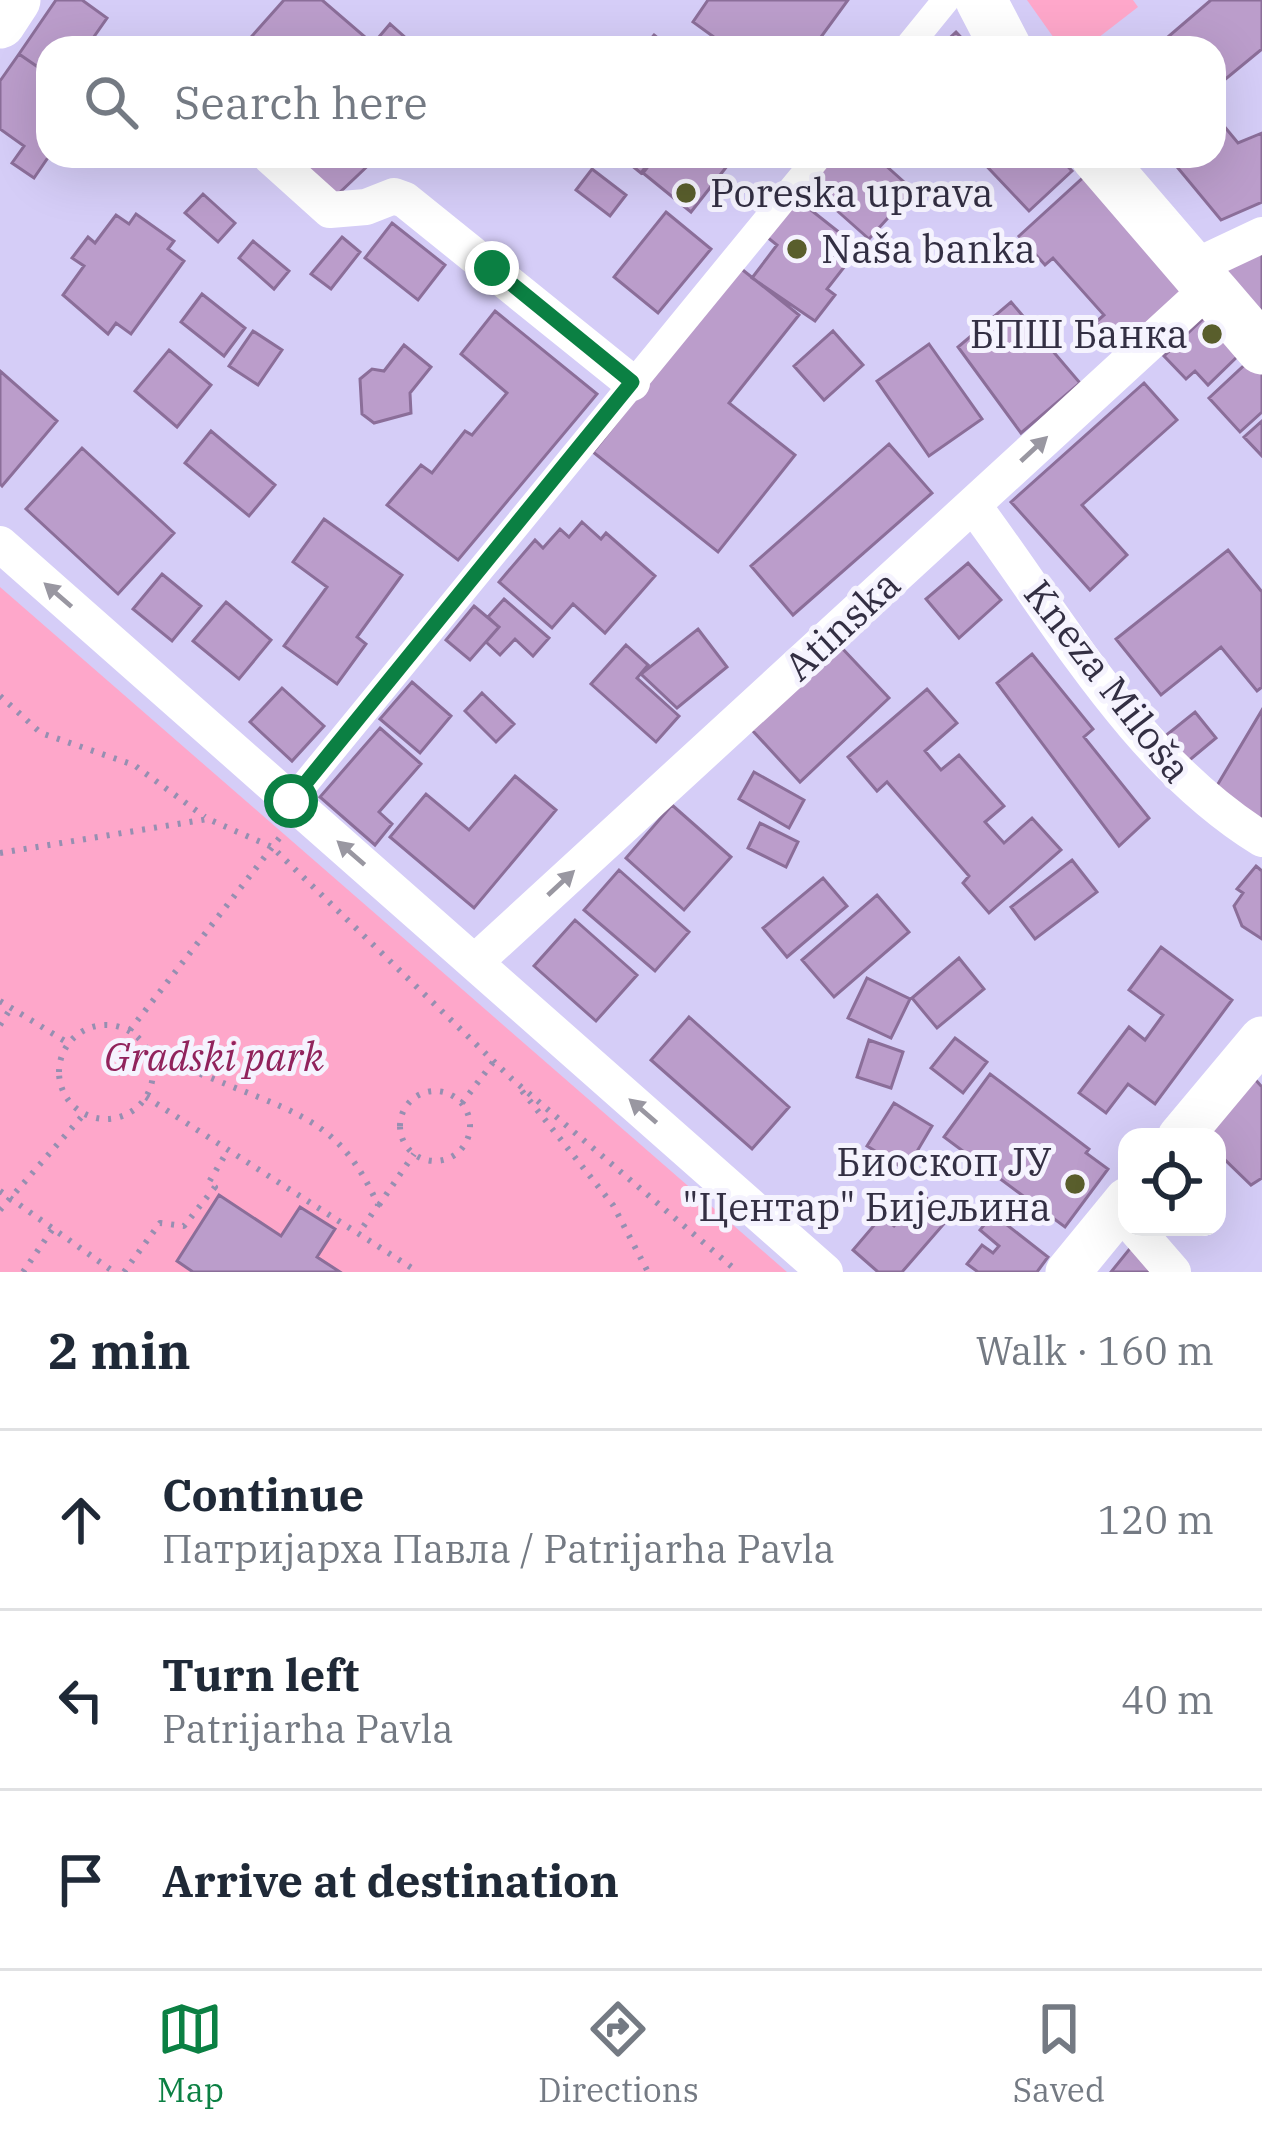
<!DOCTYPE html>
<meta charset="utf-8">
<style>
body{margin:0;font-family:"IBM Plex Serif",serif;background:#f2f2f3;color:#1f2937}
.controls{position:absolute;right:36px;bottom:36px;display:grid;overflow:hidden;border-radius:24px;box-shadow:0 12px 48px #0002}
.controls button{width:108px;height:108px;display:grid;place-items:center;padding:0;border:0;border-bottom:3px solid #e0e1e3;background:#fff;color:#1f2937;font:60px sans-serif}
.stop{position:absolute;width:36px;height:36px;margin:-27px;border:9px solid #0b8043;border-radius:50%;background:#fff}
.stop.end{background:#0b8043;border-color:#fff;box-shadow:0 3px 12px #0008}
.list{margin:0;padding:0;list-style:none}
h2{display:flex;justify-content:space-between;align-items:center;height:156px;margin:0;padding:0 48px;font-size:51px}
h2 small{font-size:39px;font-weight:400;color:#747a83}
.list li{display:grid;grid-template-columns:78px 1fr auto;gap:36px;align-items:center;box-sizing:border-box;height:180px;padding:0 48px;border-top:3px solid #e0e1e3}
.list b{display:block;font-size:45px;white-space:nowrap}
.list p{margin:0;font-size:39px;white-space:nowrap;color:#747a83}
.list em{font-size:39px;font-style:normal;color:#747a83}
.icon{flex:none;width:66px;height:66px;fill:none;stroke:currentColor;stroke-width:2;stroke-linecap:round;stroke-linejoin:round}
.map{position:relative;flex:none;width:1262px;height:1272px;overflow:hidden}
.search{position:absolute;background:#fff;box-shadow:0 12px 48px #0002;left:36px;right:36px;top:36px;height:132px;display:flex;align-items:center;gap:30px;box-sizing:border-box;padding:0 42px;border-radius:36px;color:#747a83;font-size:45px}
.sheet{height:696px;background:#fff}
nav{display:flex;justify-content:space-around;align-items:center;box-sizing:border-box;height:168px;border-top:3px solid #e0e1e3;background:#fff;font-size:33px;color:#747a83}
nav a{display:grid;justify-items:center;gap:6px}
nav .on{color:#0b8043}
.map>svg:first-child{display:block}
.green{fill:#fea7ca}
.building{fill:#bb9dcb;stroke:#8b6e99;stroke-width:3}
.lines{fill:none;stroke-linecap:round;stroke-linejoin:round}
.path{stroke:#968fb1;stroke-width:6;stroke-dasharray:3 9;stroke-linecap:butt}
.pedestrian{stroke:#fff;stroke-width:27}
.minor{stroke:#fff;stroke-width:36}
.tertiary{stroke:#fff;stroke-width:45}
.secondary{stroke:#fff;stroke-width:51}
.oneway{fill:#9997a1}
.route{stroke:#0b8043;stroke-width:15}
.poi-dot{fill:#595e2c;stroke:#f5f3fe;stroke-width:4.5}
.labels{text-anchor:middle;stroke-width:10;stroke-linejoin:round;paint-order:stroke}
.poi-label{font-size:39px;fill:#332f43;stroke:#f5f3fe;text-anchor:start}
.street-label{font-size:39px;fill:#332f43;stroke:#f5f3fe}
.park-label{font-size:39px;font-style:italic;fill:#91235c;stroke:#f5f3fe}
</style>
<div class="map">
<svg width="1262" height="1272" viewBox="0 0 1262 1272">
<rect width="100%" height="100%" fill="#d5cdf7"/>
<path class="green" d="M 1027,0 L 1133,0 L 1138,7 L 1085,48 L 1061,48 Z
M 0,587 L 787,1272 L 0,1272 Z"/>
<path class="building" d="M 56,0 L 82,0 L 107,18 L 86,48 L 48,48 L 48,74 L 19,54 Z
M 284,0 L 322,0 L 373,44 L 390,24 L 417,48 L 250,48 L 245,44 Z
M 708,0 L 848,0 L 813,48 L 729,48 L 693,22 Z
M 1211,0 L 1262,0 L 1262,49 L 1222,82 L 1214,73 L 1214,48 L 1155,48 Z
M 956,32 L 971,48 L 939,48 Z
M 654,35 L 670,48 L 643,48 Z
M 19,54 L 48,74 L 49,156 L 34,178 L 12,163 L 24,146 L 0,129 L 0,81 Z
M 1214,114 L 1238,143 L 1262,133 L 1262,202 L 1221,220 L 1168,156 L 1214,156 Z
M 290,156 L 378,156 L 336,196 Z
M 620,156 L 654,156 L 641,173 Z
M 656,156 L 735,156 L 691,212 L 643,173 Z
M 832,156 L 875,156 L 913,190 L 869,239 L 807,184 Z
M 977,156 L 1058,156 L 1072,171 L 1029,211 Z
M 592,169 L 626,195 L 610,216 L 576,190 Z
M 1086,175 L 1189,291 L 1122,351 L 1096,322 L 1104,315 L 1053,258 L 1045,265 L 1019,236 Z
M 203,194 L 235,223 L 218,242 L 185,213 Z
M 797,199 L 859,248 L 827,289 L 835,295 L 815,321 L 752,278 L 777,245 L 767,237 Z
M 666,212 L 711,249 L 658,313 L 614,277 Z
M 136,214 L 174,241 L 168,249 L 184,261 L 131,334 L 116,323 L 108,334 L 63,295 L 84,266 L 72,258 L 88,237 L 95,243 L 116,215 L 129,224 Z
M 392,223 L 445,265 L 418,300 L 365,258 Z
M 342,237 L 360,252 L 331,289 L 311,274 Z
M 253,241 L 289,271 L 274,289 L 239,258 Z
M 1262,245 L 1262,319 L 1226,270 Z
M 739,267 L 799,315 L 729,403 L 795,455 L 718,552 L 593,452 Z
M 202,294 L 245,328 L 224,356 L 181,322 Z
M 1011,302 L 1080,383 L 1021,433 L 958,347 Z
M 495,311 L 597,394 L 458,560 L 387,505 L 421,465 L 432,473 L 465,431 L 472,435 L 507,393 L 461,354 Z
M 1208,314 L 1243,351 L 1208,385 L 1195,371 L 1186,379 L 1164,356 Z
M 253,331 L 282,350 L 258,385 L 229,366 Z
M 833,331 L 863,365 L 824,400 L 794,366 Z
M 929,344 L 982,419 L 929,456 L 877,381 Z
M 404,345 L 431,367 L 410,393 L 411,413 L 374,423 L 362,414 L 360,379 L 372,369 L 384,371 Z
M 169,350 L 211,385 L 177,427 L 135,391 Z
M 1251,359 L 1262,371 L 1262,412 L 1240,432 L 1209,398 Z
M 0,371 L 57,421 L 2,486 L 0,484 Z
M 1144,383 L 1177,420 L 1082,505 L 1127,555 L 1090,590 L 1011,502 Z
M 1262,421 L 1262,456 L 1244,437 Z
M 211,431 L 275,485 L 249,516 L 185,463 Z
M 889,444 L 932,493 L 793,615 L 751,566 Z
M 82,448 L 174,533 L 118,594 L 26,509 Z
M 324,519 L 402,575 L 357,637 L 366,644 L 337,684 L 284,646 L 327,587 L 293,562 Z
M 582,522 L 601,539 L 606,533 L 655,576 L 605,633 L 573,604 L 552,628 L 499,582 L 535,540 L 543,548 L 560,529 L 569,537 Z
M 1228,550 L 1262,592 L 1262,687 L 1257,691 L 1221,647 L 1161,695 L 1116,639 Z
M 968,563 L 1001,600 L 959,638 L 926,599 Z
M 162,574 L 201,606 L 172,641 L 133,609 Z
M 504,599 L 549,638 L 533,656 L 515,639 L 500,655 L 486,642 L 499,627 L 488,617 Z
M 226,602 L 271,640 L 239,679 L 193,641 Z
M 474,606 L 499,627 L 470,660 L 446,640 Z
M 698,629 L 727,667 L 677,708 L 641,674 Z
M 626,645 L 648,665 L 637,678 L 679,716 L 656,742 L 591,684 Z
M 840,646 L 889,698 L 800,782 L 752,730 Z
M 1032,654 L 1093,729 L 1084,737 L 1149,818 L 1119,846 L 997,683 Z
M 412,682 L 451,716 L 420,753 L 380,719 Z
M 282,688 L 324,726 L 292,761 L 250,722 Z
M 927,689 L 957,723 L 925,751 L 941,770 L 959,755 L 1004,806 L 985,822 L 1004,843 L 1032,818 L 1061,850 L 989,913 L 963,883 L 969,876 L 887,782 L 877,791 L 848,757 Z
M 482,693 L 514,724 L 496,742 L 465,711 Z
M 1262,710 L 1262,827 L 1212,794 Z
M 1195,712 L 1216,738 L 1186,763 L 1164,737 Z
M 380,728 L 421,764 L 379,812 L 392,824 L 375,845 L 320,797 Z
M 754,772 L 804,800 L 789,828 L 739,799 Z
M 515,776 L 556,810 L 474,908 L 390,837 L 426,794 L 469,830 Z
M 672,805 L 731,857 L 684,910 L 626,858 Z
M 760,823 L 798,842 L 786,867 L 748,848 Z
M 1072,860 L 1097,892 L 1035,939 L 1011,907 Z
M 1256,866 L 1262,871 L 1262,939 L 1242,926 L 1234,906 L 1243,893 L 1237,889 Z
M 619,870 L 689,932 L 655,971 L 584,910 Z
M 823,878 L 847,906 L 787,957 L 763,928 Z
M 877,895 L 909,932 L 834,997 L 802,960 Z
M 575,920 L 637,975 L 596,1021 L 534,966 Z
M 1161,947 L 1232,1000 L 1155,1104 L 1128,1084 L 1106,1113 L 1079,1093 L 1129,1027 L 1145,1040 L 1163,1015 L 1129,990 Z
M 959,958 L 984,989 L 937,1028 L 912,998 Z
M 867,978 L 910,999 L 891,1038 L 848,1018 Z
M 689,1017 L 789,1107 L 752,1149 L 651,1060 Z
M 955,1038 L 987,1062 L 963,1093 L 931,1068 Z
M 869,1040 L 903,1052 L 891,1088 L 857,1077 Z
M 990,1074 L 1089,1149 L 1086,1153 L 1108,1169 L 1065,1227 L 944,1137 Z
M 1253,1077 L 1262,1087 L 1262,1178 L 1251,1185 L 1217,1152 L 1217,1137 L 1206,1137 Z
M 894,1103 L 932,1126 L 906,1170 L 867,1146 Z
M 922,1194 L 949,1218 L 902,1272 L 878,1272 L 853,1250 L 882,1216 L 894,1226 Z
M 219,1195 L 281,1236 L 300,1207 L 335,1229 L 317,1257 L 340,1272 L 193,1272 L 177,1261 Z
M 993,1214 L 1048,1257 L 1037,1272 L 978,1272 L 967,1264 L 982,1245 L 993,1253 L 999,1246 L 980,1230 Z
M 1132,1246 L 1165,1272 L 1111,1272 Z"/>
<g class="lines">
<path class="path" d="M 0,696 L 41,733 L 134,765 L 205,817
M 0,853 L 208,819 L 272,847 L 512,1079 L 738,1272
M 0,1001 L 68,1043
M 0,1025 L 11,1008
M59 1072a47 47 0 1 1 94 0a47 47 0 1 1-94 0Z
M 130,1030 L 284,832
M 153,1068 C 186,1065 203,1075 233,1087 C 307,1116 344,1129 378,1205 L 359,1233
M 522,1091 L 613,1205 L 648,1272
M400 1126a35 35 0 1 1 70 0a35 35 0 1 1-70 0Z
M 146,1097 L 418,1272
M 462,1103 L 494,1061
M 0,1191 L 114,1272
M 379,1205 L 414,1154
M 0,1210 L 84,1114
M 23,1272 L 52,1230
M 124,1272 L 160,1223 L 184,1226 L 215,1187 L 209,1182 L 228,1150"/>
<path class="pedestrian" d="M 907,48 L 946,0
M 291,801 L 819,156"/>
<path class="minor" d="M 270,156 L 330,210 L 366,207 L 394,196 L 405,200 L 632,383
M 1192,268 L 1262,235
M 973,505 C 1060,622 1136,761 1262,839
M 0,544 L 825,1272
M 475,962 L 1209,288
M 1134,1227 L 1173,1272"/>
<path class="tertiary" d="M 1180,1137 L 1262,1039
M 1068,1272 L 1127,1200"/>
<path class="secondary" d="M 981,0 L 1006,48
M 0,23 L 15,0
M 1096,156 L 1262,349"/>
</g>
<defs><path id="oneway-solid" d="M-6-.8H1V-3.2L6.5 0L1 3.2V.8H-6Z" transform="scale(3)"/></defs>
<g class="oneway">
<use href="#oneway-solid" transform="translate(1034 449) rotate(-43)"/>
<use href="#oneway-solid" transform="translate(58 595) rotate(-139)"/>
<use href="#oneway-solid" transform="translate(351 853) rotate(-139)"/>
<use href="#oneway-solid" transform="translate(561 883) rotate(-43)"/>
<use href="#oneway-solid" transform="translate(643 1111) rotate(-139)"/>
</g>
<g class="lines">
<path class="route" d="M 291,801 L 632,382 L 492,268"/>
</g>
<g class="poi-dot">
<circle cx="686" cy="193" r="12"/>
<circle cx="797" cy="249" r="12"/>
<circle cx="1212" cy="334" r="12"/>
<circle cx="1075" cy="1184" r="12"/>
</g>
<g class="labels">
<g class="poi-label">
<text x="710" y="207">Poreska uprava</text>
<text x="821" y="263">Naša banka</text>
<text x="1188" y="348" text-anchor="end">БПШ Банка</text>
<text x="1051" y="1176" text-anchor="end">Биоскоп ЈУ<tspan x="1051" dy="45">"Центар" Бијељина</tspan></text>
</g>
<g class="street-label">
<text transform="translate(842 625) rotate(-43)" y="14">Atinska</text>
<text transform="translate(1108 681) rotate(52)" y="14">Kneza Miloša</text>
</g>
<g class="park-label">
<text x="214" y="1071">Gradski park</text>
</g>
</g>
</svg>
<div class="controls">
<button><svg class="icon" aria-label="locate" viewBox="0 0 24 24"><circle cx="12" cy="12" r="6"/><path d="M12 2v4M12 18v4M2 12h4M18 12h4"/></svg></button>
</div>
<div class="stop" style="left:291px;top:801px"></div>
<div class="stop end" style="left:492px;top:268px"></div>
<div class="search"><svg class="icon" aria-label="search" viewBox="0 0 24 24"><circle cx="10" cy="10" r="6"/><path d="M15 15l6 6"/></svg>Search here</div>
</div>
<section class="sheet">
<h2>2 min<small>Walk · 160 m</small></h2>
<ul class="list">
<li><svg class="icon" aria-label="ahead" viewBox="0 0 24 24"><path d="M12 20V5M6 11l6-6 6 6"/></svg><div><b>Continue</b><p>Патријарха Павла / Patrijarha Pavla</p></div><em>120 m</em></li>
<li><svg class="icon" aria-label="left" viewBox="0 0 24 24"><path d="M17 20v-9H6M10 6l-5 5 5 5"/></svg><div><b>Turn left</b><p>Patrijarha Pavla</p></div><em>40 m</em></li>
<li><svg class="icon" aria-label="arrive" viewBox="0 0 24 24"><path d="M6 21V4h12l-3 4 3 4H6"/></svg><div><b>Arrive at destination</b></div></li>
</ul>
</section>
<nav>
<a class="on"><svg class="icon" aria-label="map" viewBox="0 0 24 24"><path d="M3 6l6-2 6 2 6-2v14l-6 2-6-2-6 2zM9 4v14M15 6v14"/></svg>Map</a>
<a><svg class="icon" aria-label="directions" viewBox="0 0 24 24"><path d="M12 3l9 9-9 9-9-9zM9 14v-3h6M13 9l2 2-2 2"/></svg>Directions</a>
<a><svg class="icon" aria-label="saved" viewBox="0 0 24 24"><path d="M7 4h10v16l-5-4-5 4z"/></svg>Saved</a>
</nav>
